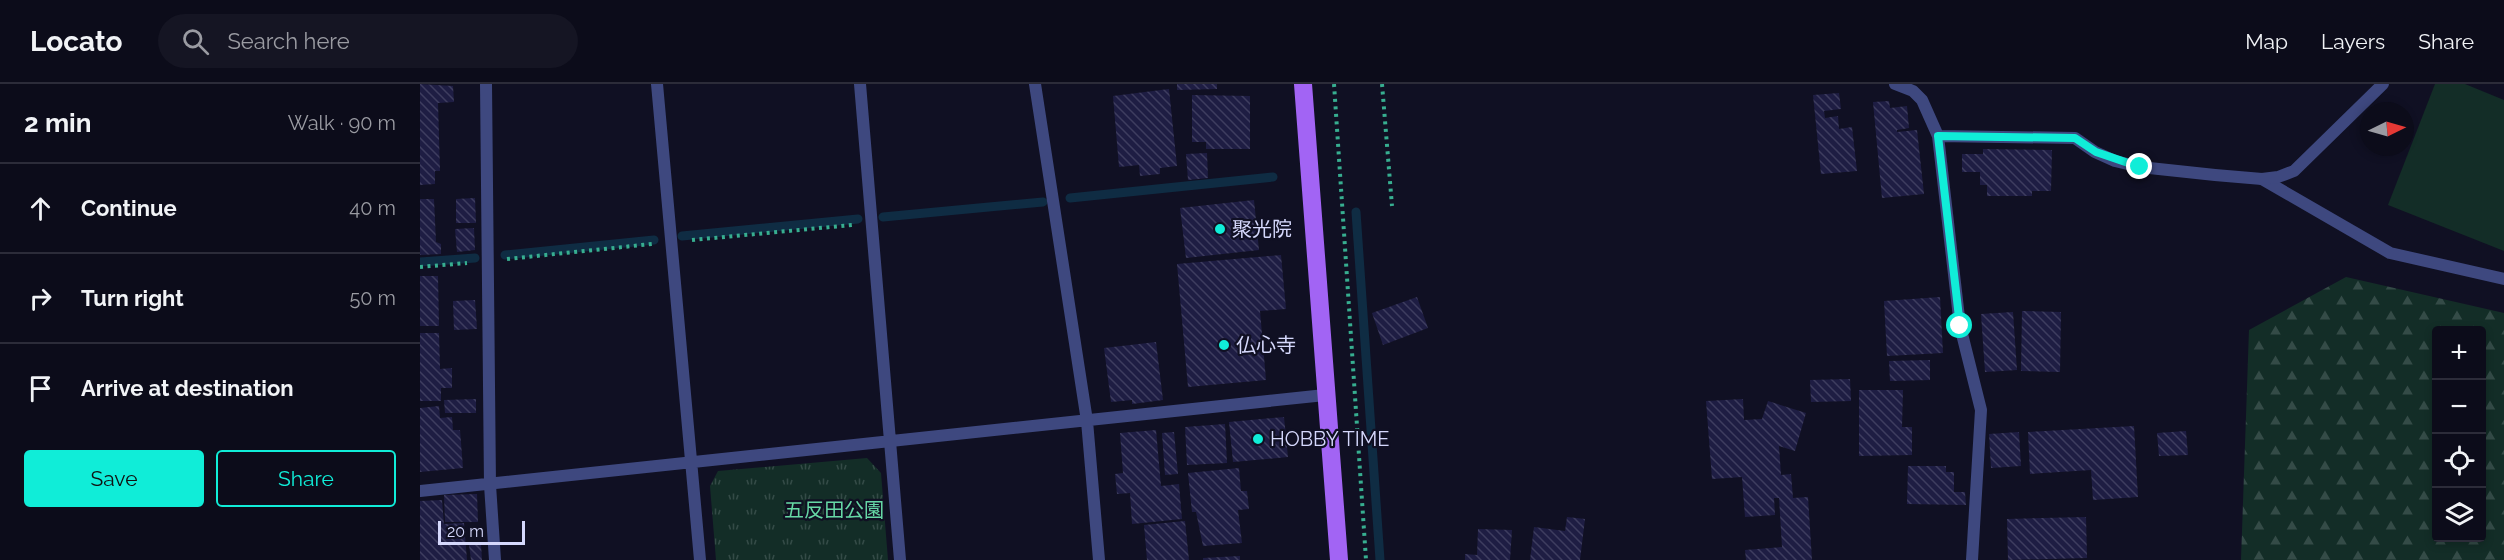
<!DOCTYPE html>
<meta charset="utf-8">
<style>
body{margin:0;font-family:Raleway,"Noto Sans JP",sans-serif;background:#151523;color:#f1f3f6}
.controls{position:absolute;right:18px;bottom:18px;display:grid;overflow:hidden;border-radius:6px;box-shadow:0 3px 9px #0003}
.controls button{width:54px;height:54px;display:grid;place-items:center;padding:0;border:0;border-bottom:2px solid #2c2c39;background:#0c0c1a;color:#f1f3f6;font:30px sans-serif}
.compass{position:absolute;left:1940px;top:18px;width:54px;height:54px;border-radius:50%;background:#0c0c1a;box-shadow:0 3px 9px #0003;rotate:85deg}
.scale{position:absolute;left:18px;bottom:15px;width:87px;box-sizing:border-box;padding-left:6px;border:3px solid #d5d8fc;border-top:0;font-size:16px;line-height:21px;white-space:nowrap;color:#d5d8fc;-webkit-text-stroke:4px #101023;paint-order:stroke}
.stop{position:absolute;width:18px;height:18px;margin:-14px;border:4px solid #10edd8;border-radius:50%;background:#fff}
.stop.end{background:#10edd8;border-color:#fff;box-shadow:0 2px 6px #0008}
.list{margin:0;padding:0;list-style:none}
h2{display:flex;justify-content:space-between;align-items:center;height:78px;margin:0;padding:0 24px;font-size:26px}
h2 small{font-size:20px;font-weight:400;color:#9a9ba2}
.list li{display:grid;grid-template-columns:39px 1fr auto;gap:18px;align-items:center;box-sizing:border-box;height:90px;padding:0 24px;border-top:2px solid #2c2c39}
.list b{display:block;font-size:22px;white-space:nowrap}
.list em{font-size:20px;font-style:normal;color:#9a9ba2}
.actions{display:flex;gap:12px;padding:18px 24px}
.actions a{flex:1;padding:14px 0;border:2px solid #10edd8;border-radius:6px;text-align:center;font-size:21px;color:#10edd8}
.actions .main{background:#10edd8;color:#111}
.icon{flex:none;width:33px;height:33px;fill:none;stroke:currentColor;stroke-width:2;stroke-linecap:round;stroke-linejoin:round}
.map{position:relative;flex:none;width:2084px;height:476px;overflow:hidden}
header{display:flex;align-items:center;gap:36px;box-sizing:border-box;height:84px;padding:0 30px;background:#0c0c1a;border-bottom:2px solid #2c2c39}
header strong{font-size:28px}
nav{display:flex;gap:33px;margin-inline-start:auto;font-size:21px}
.search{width:420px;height:54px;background:#151523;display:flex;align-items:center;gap:15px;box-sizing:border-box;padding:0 21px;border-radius:33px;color:#9a9ba2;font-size:22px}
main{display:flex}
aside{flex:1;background:#0c0c1a}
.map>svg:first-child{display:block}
.forest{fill:url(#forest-firs);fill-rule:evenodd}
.park{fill:url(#park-tufts)}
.pitch{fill:#132d27}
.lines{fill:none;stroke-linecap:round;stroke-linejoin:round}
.stream{stroke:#0f2c43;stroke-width:9}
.building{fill:url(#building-back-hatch)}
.path{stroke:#37ae90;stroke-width:4;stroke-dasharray:3 4.5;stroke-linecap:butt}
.lane{stroke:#3e487f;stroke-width:12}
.street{stroke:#3e487f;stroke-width:12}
.primary{stroke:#a264f4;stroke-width:18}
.route{stroke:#10edd8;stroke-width:8}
.poi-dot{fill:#10edd8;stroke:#101023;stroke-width:2}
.labels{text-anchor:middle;stroke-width:4.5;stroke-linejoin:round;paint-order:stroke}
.poi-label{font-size:20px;fill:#d5d8fc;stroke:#101023;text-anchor:start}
.park-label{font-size:20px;fill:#66d7a5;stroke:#101023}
</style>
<header>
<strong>Locato</strong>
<div class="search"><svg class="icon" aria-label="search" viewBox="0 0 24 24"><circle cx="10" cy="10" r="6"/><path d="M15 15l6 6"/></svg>Search here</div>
<nav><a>Map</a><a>Layers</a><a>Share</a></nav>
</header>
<main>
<aside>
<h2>2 min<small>Walk · 90 m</small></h2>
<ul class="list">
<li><svg class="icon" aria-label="ahead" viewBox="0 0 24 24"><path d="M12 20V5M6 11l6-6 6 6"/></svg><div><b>Continue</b></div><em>40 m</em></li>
<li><svg class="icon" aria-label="right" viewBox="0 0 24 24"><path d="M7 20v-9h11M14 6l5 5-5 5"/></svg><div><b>Turn right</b></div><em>50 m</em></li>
<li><svg class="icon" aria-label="arrive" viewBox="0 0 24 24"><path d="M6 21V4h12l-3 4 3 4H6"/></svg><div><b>Arrive at destination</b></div></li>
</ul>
<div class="actions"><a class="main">Save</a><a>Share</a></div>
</aside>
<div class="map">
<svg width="2084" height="476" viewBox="0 0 2084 476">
<defs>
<pattern id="forest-firs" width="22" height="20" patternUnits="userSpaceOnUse" patternTransform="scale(1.5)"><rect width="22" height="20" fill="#132d27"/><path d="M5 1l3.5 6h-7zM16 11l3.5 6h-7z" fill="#344b47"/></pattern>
<pattern id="park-tufts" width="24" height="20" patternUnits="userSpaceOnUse" patternTransform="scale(1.5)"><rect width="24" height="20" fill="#132d27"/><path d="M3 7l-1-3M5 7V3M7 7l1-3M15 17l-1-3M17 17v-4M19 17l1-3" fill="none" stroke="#344b47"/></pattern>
<pattern id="building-back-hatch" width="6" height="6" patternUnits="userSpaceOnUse" patternTransform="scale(1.5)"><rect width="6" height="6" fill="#1e1d43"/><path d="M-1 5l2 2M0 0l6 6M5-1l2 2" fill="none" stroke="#3e3d5f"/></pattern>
</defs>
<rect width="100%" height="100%" fill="#101023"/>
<path class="forest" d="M 1926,193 L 2084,229 L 2084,476 L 1821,476 L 1829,246 ZM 2016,246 L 2062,246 L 2062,454 L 2016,454 Z"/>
<path class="park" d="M 447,374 L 461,389 L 468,476 L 296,476 L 290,402 L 298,387 Z"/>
<path class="pitch" d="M 2015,0 L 2045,0 L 2084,16 L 2084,167 L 1968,121 Z"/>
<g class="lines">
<path class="stream" d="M 650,114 L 853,93
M 936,128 L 960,476
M 463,133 L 623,118
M 262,152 L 438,135
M 85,171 L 234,156
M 0,178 L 55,174"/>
</g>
<path class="building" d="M 0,0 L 33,2 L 34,18 L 18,19 L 20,87 L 15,87 L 15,100 L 0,101 Z
M 757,0 L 797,0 L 797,5 L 757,6 Z
M 749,5 L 757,82 L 740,84 L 740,90 L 720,92 L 719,81 L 699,83 L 693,12 Z
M 1419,9 L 1421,25 L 1404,27 L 1405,34 L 1418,32 L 1419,45 L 1432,43 L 1437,87 L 1401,90 L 1393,11 Z
M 772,11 L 830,12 L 830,65 L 786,65 L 786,58 L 772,58 Z
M 1469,17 L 1470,24 L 1487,22 L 1489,44 L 1477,46 L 1477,48 L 1497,46 L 1504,110 L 1462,114 L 1453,18 Z
M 1563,65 L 1632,66 L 1631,107 L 1612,107 L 1612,112 L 1567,112 L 1567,101 L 1560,101 L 1560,88 L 1542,88 L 1542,70 L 1563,70 Z
M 787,69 L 788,94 L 768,96 L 766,70 Z
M 55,114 L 56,139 L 36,139 L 36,115 Z
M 0,115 L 14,115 L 16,158 L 21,160 L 21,170 L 0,171 Z
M 834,116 L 839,166 L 766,174 L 760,124 Z
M 54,144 L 55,166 L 37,168 L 35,145 Z
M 861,171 L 866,225 L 840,227 L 846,296 L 768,303 L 757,180 Z
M 0,192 L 18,192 L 19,242 L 0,242 Z
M 997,213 L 1008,244 L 963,261 L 952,229 Z
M 1520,213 L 1523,269 L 1467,272 L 1464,217 Z
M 55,216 L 57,245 L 34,246 L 33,217 Z
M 1602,227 L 1641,228 L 1640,288 L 1601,287 Z
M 1593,228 L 1597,286 L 1565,288 L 1561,230 Z
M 0,249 L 19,249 L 20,285 L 32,284 L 32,304 L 21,304 L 21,317 L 0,317 Z
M 736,258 L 743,316 L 712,320 L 712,316 L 691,318 L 684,264 Z
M 1510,276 L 1510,296 L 1470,297 L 1469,277 Z
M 1430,295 L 1431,317 L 1391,318 L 1390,296 Z
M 1439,306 L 1483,306 L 1482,343 L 1492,343 L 1492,371 L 1439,372 Z
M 56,315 L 56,329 L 25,329 L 24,316 Z
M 1323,315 L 1324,336 L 1342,335 L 1348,317 L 1386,329 L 1375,367 L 1359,362 L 1361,391 L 1371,390 L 1373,414 L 1388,413 L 1392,476 L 1326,476 L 1325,466 L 1362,463 L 1359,414 L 1354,414 L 1355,431 L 1325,433 L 1322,393 L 1292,395 L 1286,317 Z
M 19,322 L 20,334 L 32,333 L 33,346 L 40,346 L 43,384 L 0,388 L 0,324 Z
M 864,333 L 868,373 L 813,378 L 809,338 Z
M 805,340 L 807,379 L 767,381 L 765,343 Z
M 1714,342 L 1718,413 L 1673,416 L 1671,386 L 1610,390 L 1608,348 Z
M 736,346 L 741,402 L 759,400 L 762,435 L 712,440 L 710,409 L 697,410 L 695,390 L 703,389 L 700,349 Z
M 1766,347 L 1768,371 L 1739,372 L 1737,349 Z
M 754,348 L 758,390 L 745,391 L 742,349 Z
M 1599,348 L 1601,382 L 1571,384 L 1569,350 Z
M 1488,382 L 1526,382 L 1526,388 L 1534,388 L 1534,408 L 1545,408 L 1546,421 L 1487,420 Z
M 819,384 L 821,407 L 827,407 L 829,425 L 818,426 L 822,459 L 783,462 L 776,428 L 772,428 L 768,389 Z
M 57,410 L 58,438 L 25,438 L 24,411 Z
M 22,416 L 24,440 L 44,439 L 47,476 L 0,476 L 0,417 Z
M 1147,433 L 1165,435 L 1160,476 L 1110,476 L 1114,443 L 1145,447 Z
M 1666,433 L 1667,474 L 1588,476 L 1587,435 Z
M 765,437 L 769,476 L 727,476 L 724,441 Z
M 1058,445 L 1092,446 L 1090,476 L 1045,476 L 1045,470 L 1057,471 Z
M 61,460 L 62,476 L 51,476 L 49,461 Z
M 820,472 L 820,476 L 783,476 L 783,474 Z"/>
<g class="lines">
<path class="path" d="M 914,0 L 946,476
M 962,0 L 972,122
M 272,156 L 432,141
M 87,175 L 232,160
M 0,183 L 47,179"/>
<path class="lane" d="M 1842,95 L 1970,169 L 2084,195"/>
<path class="street" d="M 66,0 L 70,401 L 75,476
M 237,0 L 280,476
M 440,0 L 480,476
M 615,0 L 667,337 L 679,476
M 1475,0 L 1493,7 L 1502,16 L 1518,52 L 1540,242 L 1561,326 L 1552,476
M 1518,52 L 1655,54 L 1675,68 L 1695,77 L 1720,83 L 1795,91 L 1842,95 L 1858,93 L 1874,87 L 1963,0
M 0,407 L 905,311"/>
<path class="primary" d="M 883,0 L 919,476"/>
</g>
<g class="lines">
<path class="route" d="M 1540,242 L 1518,52 L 1655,54 L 1676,68 L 1720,83"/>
</g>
<g class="poi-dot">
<circle cx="800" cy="145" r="6"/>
<circle cx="804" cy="261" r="6"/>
<circle cx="838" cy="355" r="6"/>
</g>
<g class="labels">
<g class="poi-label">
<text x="812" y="152">聚光院</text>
<text x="816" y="268">仏心寺</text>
<text x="850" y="362">HOBBY TIME</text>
</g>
<g class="park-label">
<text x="414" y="433">五反田公園</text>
</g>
</g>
</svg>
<div class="controls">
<button>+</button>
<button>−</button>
<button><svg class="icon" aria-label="locate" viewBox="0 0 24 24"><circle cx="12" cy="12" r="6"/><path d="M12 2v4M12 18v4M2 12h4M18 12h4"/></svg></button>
<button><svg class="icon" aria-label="layers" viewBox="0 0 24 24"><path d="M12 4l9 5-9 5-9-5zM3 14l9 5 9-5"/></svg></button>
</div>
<svg class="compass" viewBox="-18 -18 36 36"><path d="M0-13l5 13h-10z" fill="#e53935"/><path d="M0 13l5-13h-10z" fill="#9a9ba2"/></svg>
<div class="scale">20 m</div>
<div class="stop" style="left:1540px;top:242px"></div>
<div class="stop end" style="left:1720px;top:83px"></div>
</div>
</main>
